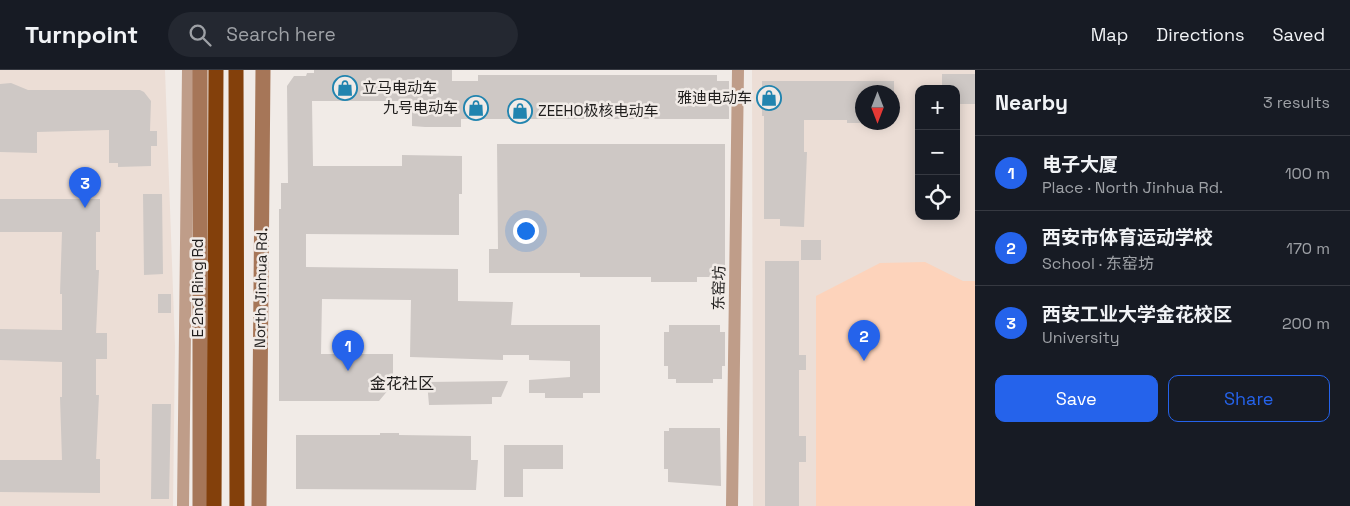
<!DOCTYPE html>
<meta charset="utf-8">
<style>
body{margin:0;font-family:"Space Grotesk","Noto Sans SC",sans-serif;background:#242831;color:#f1f3f6}
.controls{position:absolute;right:15px;top:15px;display:grid;overflow:hidden;border-radius:10px;box-shadow:0 2px 12px #0003}
.controls button{width:45px;height:45px;display:grid;place-items:center;padding:0;border:0;border-bottom:1px solid #363941;background:#171b24;color:#f1f3f6;font:25px sans-serif}
.compass{position:absolute;left:855px;top:15px;width:45px;height:45px;border-radius:50%;background:#171b24;box-shadow:0 2px 12px #0003;rotate:180deg}
.you{position:absolute;left:525px;top:160px;width:18px;height:18px;margin:-12px;border:4px solid #fff;border-radius:50%;background:#1a73e8;box-shadow:0 0 0 8px #1a73e833}
.badge{display:grid;place-items:center;width:32px;height:32px;border-radius:50%;background:#2563eb;color:#fff;font-size:16px;font-weight:700}
.pin{position:absolute;translate:-50% -41px;filter:drop-shadow(0 1px 2px #0008)}
.pin::after{content:'';position:absolute;top:26px;width:18px;height:15px;background:inherit;clip-path:polygon(0 0,100% 0,50% 100%)}
.list{margin:0;padding:0;list-style:none}
h2{display:flex;justify-content:space-between;align-items:center;height:65px;margin:0;padding:0 20px;font-size:21px}
h2 small{font-size:16px;font-weight:400;color:#9ea1a6}
.list li{display:grid;grid-template-columns:32px 1fr auto;gap:15px;align-items:center;box-sizing:border-box;height:75px;padding:0 20px;border-top:1px solid #363941}
.list b{display:block;font-size:19px;white-space:nowrap}
.list p{margin:0;font-size:16px;white-space:nowrap;color:#9ea1a6}
.list em{font-size:16px;font-style:normal;color:#9ea1a6}
.actions{display:flex;gap:10px;padding:15px 20px}
.actions a{flex:1;padding:11px 0;border:1px solid #2563eb;border-radius:10px;text-align:center;font-size:18px;color:#2563eb}
.actions .main{background:#2563eb;color:#fff}
.icon{flex:none;width:28px;height:28px;fill:none;stroke:currentColor;stroke-width:2;stroke-linecap:round;stroke-linejoin:round}
.map{position:relative;flex:none;width:975px;height:436px;overflow:hidden}
header{display:flex;align-items:center;gap:30px;box-sizing:border-box;height:70px;padding:0 25px;background:#171b24;border-bottom:1px solid #363941}
header strong{font-size:24px}
nav{display:flex;gap:28px;margin-inline-start:auto;font-size:18px}
.search{width:350px;height:45px;background:#242831;display:flex;align-items:center;gap:12px;box-sizing:border-box;padding:0 18px;border-radius:28px;color:#9ea1a6;font-size:19px}
main{display:flex}
aside{flex:1;background:#171b24}
.map>svg:first-child{display:block}
.built{fill:#ecded6;fill-rule:evenodd}
.green{fill:#fdd3bb}
.building{fill:#cec8c5}
.lines{fill:none;stroke-linecap:round;stroke-linejoin:round}
.street{stroke:#bf9d89;stroke-width:12}
.secondary{stroke:#a67658;stroke-width:15}
.highway{stroke:#83400b;stroke-width:15}
.labels{text-anchor:middle;stroke-width:5;stroke-linejoin:round;paint-order:stroke}
.poi-label{font-size:15px;fill:#201e1d;stroke:#f1ebe7;text-anchor:start}
.street-label{font-size:15px;fill:#201e1d;stroke:#f1ebe7}
.neighbourhood-label{font-size:16px;fill:#201e1d;stroke:#f1ebe7}
</style>
<header>
<strong>Turnpoint</strong>
<div class="search"><svg class="icon" aria-label="search" viewBox="0 0 24 24"><circle cx="10" cy="10" r="6"/><path d="M15 15l6 6"/></svg>Search here</div>
<nav><a>Map</a><a>Directions</a><a>Saved</a></nav>
</header>
<main>
<div class="map">
<svg width="975" height="436" viewBox="0 0 975 436">
<rect width="100%" height="100%" fill="#f1ebe7"/>
<path class="built" d="M 0,0 L 165,0 L 175,276 L 173,436 L 0,436 Z
M 752,0 L 975,0 L 975,436 L 753,436 ZM 919,19 L 956,19 L 956,146 L 919,146 ZM 862,22 L 892,22 L 892,52 L 862,52 Z"/>
<path class="green" d="M 925,192 L 963,211 L 975,211 L 975,436 L 816,436 L 816,226 L 880,193 Z"/>
<path class="building" d="M 314,0 L 452,0 L 452,11 L 478,11 L 478,5 L 717,5 L 717,11 L 729,11 L 729,49 L 461,49 L 461,57 L 425,57 L 412,56 L 412,31 L 312,31 L 313,96 L 402,96 L 402,85 L 462,86 L 462,124 L 459,124 L 459,165 L 306,164 L 306,197 L 458,199 L 458,231 L 513,232 L 511,255 L 600,255 L 600,323 L 583,323 L 583,328 L 545,328 L 545,323 L 529,323 L 529,310 L 570,307 L 570,291 L 529,290 L 529,285 L 503,285 L 503,290 L 410,287 L 411,230 L 322,229 L 321,284 L 393,284 L 393,319 L 389,319 L 379,331 L 279,331 L 279,139 L 281,139 L 281,113 L 288,113 L 287,16 L 294,6 L 306,6 L 307,3 L 314,3 Z
M 942,4 L 975,4 L 975,34 L 956,34 L 956,19 L 942,19 Z
M 762,11 L 894,11 L 894,22 L 862,22 L 862,53 L 847,53 L 847,50 L 804,50 L 804,82 L 807,82 L 804,157 L 780,156 L 780,149 L 764,149 L 764,46 L 762,46 Z
M 11,13 L 28,20 L 140,20 L 144,22 L 151,31 L 150,61 L 157,61 L 157,76 L 151,76 L 151,96 L 118,97 L 118,93 L 109,93 L 109,60 L 37,62 L 37,83 L 0,82 L 0,14 Z
M 497,74 L 725,74 L 725,207 L 697,207 L 697,212 L 651,212 L 651,207 L 580,207 L 580,203 L 489,203 L 489,179 L 498,179 Z
M 143,124 L 162,124 L 163,204 L 144,205 Z
M 0,129 L 100,129 L 100,162 L 96,162 L 96,200 L 99,200 L 96,263 L 107,263 L 107,289 L 96,289 L 96,325 L 99,325 L 96,389 L 100,389 L 100,423 L 0,422 L 0,390 L 62,390 L 60,327 L 62,327 L 62,292 L 0,290 L 0,259 L 62,260 L 62,224 L 60,224 L 62,162 L 0,162 Z
M 801,170 L 821,170 L 821,190 L 801,190 Z
M 765,191 L 799,191 L 799,285 L 806,285 L 806,300 L 799,300 L 799,366 L 806,366 L 806,392 L 799,392 L 799,436 L 765,436 Z
M 158,224 L 171,224 L 171,243 L 158,243 Z
M 669,255 L 720,255 L 720,262 L 725,262 L 725,296 L 722,296 L 722,309 L 713,309 L 713,313 L 676,313 L 676,309 L 668,309 L 668,296 L 664,296 L 664,262 L 669,262 Z
M 508,311 L 501,327 L 492,327 L 492,334 L 429,335 L 427,312 Z
M 152,334 L 171,334 L 169,429 L 151,429 Z
M 669,358 L 720,358 L 721,416 L 668,412 L 668,399 L 664,399 L 664,361 L 669,361 Z
M 380,363 L 399,363 L 399,365 L 471,366 L 471,390 L 478,390 L 476,420 L 296,419 L 296,365 L 380,365 Z
M 504,375 L 563,375 L 563,399 L 523,399 L 523,427 L 504,427 Z"/>
<g class="lines">
<path class="street" d="M 183,436 L 188,0
M 732,436 L 738,0"/>
<path class="secondary" d="M 200,0 L 200,436
M 259,436 L 263,0"/>
<path class="highway" d="M 236,0 L 237,436
M 214,436 L 216,0"/>
</g>
<defs>
<symbol id="shop-ring" viewBox="-11 -11 22 22"><circle r="9.5" fill="#f1ebe7" stroke="#2184af" stroke-width="1.5"/><path d="M-5-2.5h2.3a2.7 3.5 0 0 1 5.4 0H5L5.5 6h-11ZM-1.5-2.5h3a1.5 2.3 0 0 0-3 0Z" fill="#2184af"/></symbol>
</defs>
<g fill-rule="evenodd">
<use href="#shop-ring" x="331" y="4" width="28" height="28"/>
<use href="#shop-ring" x="755" y="14" width="28" height="28"/>
<use href="#shop-ring" x="462" y="24" width="28" height="28"/>
<use href="#shop-ring" x="506" y="27" width="28" height="28"/>
</g>
<g class="labels">
<g class="poi-label">
<text x="362" y="23">立马电动车</text>
<text x="752" y="33" text-anchor="end">雅迪电动车</text>
<text x="458" y="43" text-anchor="end">九号电动车</text>
<text x="538" y="46">ZEEHO极核电动车</text>
</g>
<g class="street-label">
<text transform="translate(198 218) rotate(-90)" y="5">E 2nd Ring Rd</text>
<text transform="translate(261 218) rotate(-89)" y="5">North Jinhua Rd.</text>
<text transform="translate(719 218) rotate(-89)" y="5">东窑坊</text>
</g>
<g class="neighbourhood-label">
<text x="402" y="319">金花社区</text>
</g>
</g>
</svg>
<div class="controls">
<button>+</button>
<button>−</button>
<button><svg class="icon" aria-label="locate" viewBox="0 0 24 24"><circle cx="12" cy="12" r="6"/><path d="M12 2v4M12 18v4M2 12h4M18 12h4"/></svg></button>
</div>
<svg class="compass" viewBox="-18 -18 36 36"><path d="M0-13l5 13h-10z" fill="#e53935"/><path d="M0 13l5-13h-10z" fill="#9ea1a6"/></svg>
<div class="you"></div>
<div class="pin badge" style="left:348px;top:301px">1</div>
<div class="pin badge" style="left:864px;top:291px">2</div>
<div class="pin badge" style="left:85px;top:138px">3</div>
</div>
<aside>
<h2>Nearby<small>3 results</small></h2>
<ul class="list">
<li><span class="badge">1</span><div><b>电子大厦</b><p>Place · North Jinhua Rd.</p></div><em>100 m</em></li>
<li><span class="badge">2</span><div><b>西安市体育运动学校</b><p>School · 东窑坊</p></div><em>170 m</em></li>
<li><span class="badge">3</span><div><b>西安工业大学金花校区</b><p>University</p></div><em>200 m</em></li>
</ul>
<div class="actions"><a class="main">Save</a><a>Share</a></div>
</aside>
</main>
